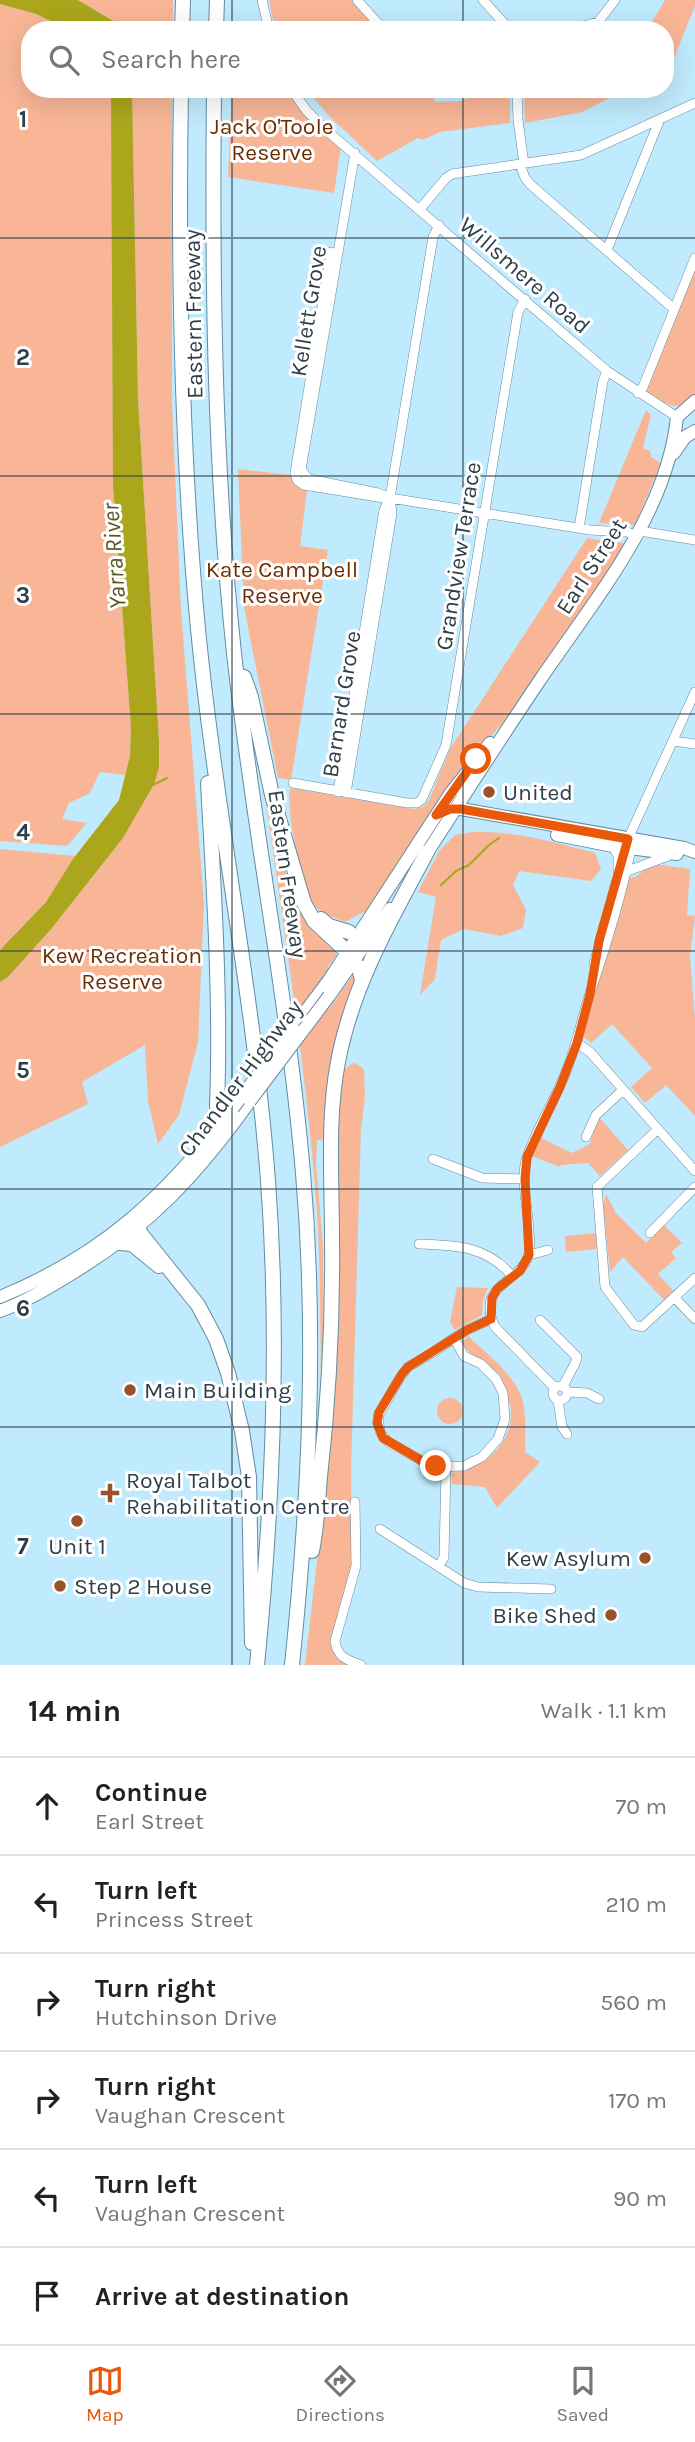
<!DOCTYPE html>
<meta charset="utf-8">
<style>
body{margin:0;font-family:Karla,sans-serif;background:#f6f6f6;color:#222}
.stop{position:absolute;width:21px;height:21px;margin:-16px;border:5px solid #ea580c;border-radius:50%;background:#fff}
.stop.end{background:#ea580c;border-color:#fff;box-shadow:0 2px 7px #0008}
.list{margin:0;padding:0;list-style:none}
h2{display:flex;justify-content:space-between;align-items:center;height:91px;margin:0;padding:0 28px;font-size:30px}
h2 small{font-size:23px;font-weight:400;color:#767676}
.list li{display:grid;grid-template-columns:46px 1fr auto;gap:21px;align-items:center;box-sizing:border-box;height:98px;padding:0 28px;border-top:2px solid #e0e0e0}
.list b{display:block;font-size:26px;white-space:nowrap}
.list p{margin:0;font-size:23px;white-space:nowrap;color:#767676}
.list em{font-size:23px;font-style:normal;color:#767676}
.icon{flex:none;width:38px;height:38px;fill:none;stroke:currentColor;stroke-width:2;stroke-linecap:round;stroke-linejoin:round}
.map{position:relative;flex:none;width:695px;height:1665px;overflow:hidden}
.search{position:absolute;background:#fff;box-shadow:0 7px 28px #0002;left:21px;right:21px;top:21px;height:77px;display:flex;align-items:center;gap:18px;box-sizing:border-box;padding:0 24px;border-radius:28px;color:#767676;font-size:26px}
.sheet{height:679px;background:#fff}
nav{display:flex;justify-content:space-around;align-items:center;box-sizing:border-box;height:98px;border-top:2px solid #e0e0e0;background:#fff;font-size:19px;color:#767676}
nav a{display:grid;justify-items:center;gap:4px}
nav .on{color:#ea580c}
.map>svg:first-child{display:block}
.green{fill:#f8b696}
.water{fill:#aba61b}
.lines{fill:none;stroke-linecap:round;stroke-linejoin:round}
.stream{stroke:#aba61b;stroke-width:2}
.minor-casing{stroke:#658c9d;stroke-width:10}
.major-casing{stroke:#658c9d;stroke-width:14}
.highway-casing{stroke:#658c9d;stroke-width:16}
.minor{stroke:#fff;stroke-width:9}
.major{stroke:#fff;stroke-width:12}
.highway{stroke:#fff;stroke-width:14}
.major-bridge-casing{stroke:#658c9d;stroke-width:14;stroke-linecap:butt}
.major-bridge{stroke:#fff;stroke-width:12}
.route{stroke:#ea580c;stroke-width:9}
.grid{fill:none;stroke:#2f3f47;stroke-width:2;stroke-opacity:0.55}
.poi-dot{fill:#98512a;stroke:#fff;stroke-width:2.5}
.labels{text-anchor:middle;stroke-width:6;stroke-linejoin:round;paint-order:stroke}
.park-label{font-size:23px;fill:#6e2d01;stroke:#fff}
.street-label{font-size:23px;fill:#2f3f47;stroke:#fff}
.poi-label{font-size:23px;fill:#2f3f47;stroke:#fff;text-anchor:start}
.water-label{font-size:24px;font-style:italic;fill:#585725;stroke:#fff}
.grid-label{font-size:23px;text-anchor:middle;font-weight:bold;fill:#2f3f47;stroke:#fff;stroke-width:6;stroke-linejoin:round;paint-order:stroke}
</style>
<div class="map">
<svg width="695" height="1665" viewBox="0 0 695 1665">
<rect width="100%" height="100%" fill="#c0eafd"/>
<path class="green" d="M 78,0 L 173,0 L 173,30 L 116,30 L 113,21 Z
M 269,0 L 353,0 L 380,30 L 275,30 Z
M 665,0 L 695,0 L 695,6 L 670,68 L 665,70 L 665,30 L 647,30 Z
M 0,4 L 36,14 L 70,30 L 30,30 L 30,89 L 111,89 L 112,97 L 113,485 L 131,728 L 130,756 L 125,775 L 100,772 L 90,793 L 69,803 L 62,819 L 87,823 L 67,846 L 0,841 Z
M 132,89 L 172,89 L 172,404 L 181,610 L 204,903 L 198,1042 L 179,1115 L 158,1144 L 148,1101 L 145,1045 L 82,1082 L 88,1104 L 0,1147 L 0,982 L 8,977 L 52,928 L 123,838 L 159,767 L 159,741 L 138,399 Z
M 232,89 L 286,89 L 299,107 L 341,146 L 334,193 L 228,177 Z
M 306,89 L 430,89 L 435,102 L 461,101 L 480,92 L 510,89 L 510,123 L 440,132 L 423,140 L 418,138 L 377,161 L 329,116 Z
M 524,89 L 627,89 L 582,112 L 525,123 Z
M 695,266 L 695,397 C 672,413 670,405 648,392 L 646,387 Z
M 646,410 L 651,415 L 643,448 L 650,451 L 651,457 L 661,463 L 635,525 L 599,523 Z
M 238,469 L 290,475 L 297,486 L 307,490 L 300,546 L 328,550 L 291,780 L 278,778 L 244,607 Z
M 587,538 L 624,543 L 623,550 L 502,724 L 464,767 L 438,802 L 366,911 L 345,922 C 336,918 322,914 316,907 C 301,888 286,812 290,788 L 414,809 L 423,807 L 429,800 L 450,749 Z
M 269,802 C 278,841 285,886 308,921 C 314,930 326,939 335,947 L 336,956 L 328,966 L 330,1008 L 354,973 L 357,973 L 325,1139 L 317,1140 L 316,1163 L 323,1246 L 323,1388 L 321,1388 C 320,1320 321,1252 315,1185 C 304,1057 284,930 266,803 Z
M 473,832 C 516,831 554,842 595,853 L 601,869 L 591,881 L 519,871 L 513,885 L 526,910 L 523,928 L 501,936 L 464,929 L 441,940 L 435,979 L 420,995 L 436,897 L 418,892 L 439,851 L 455,835 Z
M 0,849 L 76,856 L 46,902 L 0,950 Z
M 653,864 L 690,869 L 687,915 L 695,916 L 690,956 L 695,1019 L 695,1116 L 666,1085 L 645,1103 L 631,1087 L 652,1068 L 612,1024 L 591,1043 L 582,1035 L 625,878 L 635,877 Z
M 355,1063 L 364,1069 L 365,1096 L 361,1129 L 351,1470 L 352,1558 L 352,1567 L 331,1644 L 337,1658 L 351,1665 L 305,1665 L 329,1456 L 338,1101 C 340,1087 339,1066 355,1063 Z
M 598,1116 L 628,1150 L 600,1176 L 588,1163 L 561,1165 L 560,1167 L 532,1156 L 541,1138 L 572,1153 L 590,1144 Z
M 606,1194 L 616,1213 L 646,1243 L 664,1225 L 682,1243 L 671,1252 L 676,1258 L 658,1274 L 677,1295 L 668,1304 L 623,1257 L 610,1272 L 603,1204 Z
M 596,1233 L 597,1249 L 566,1252 L 565,1236 Z
M 457,1287 L 488,1288 L 483,1301 L 482,1315 L 455,1330 L 450,1322 Z
M 468,1336 C 486,1353 511,1372 521,1395 C 527,1411 525,1434 525,1452 L 540,1462 L 497,1508 L 485,1487 L 452,1484 L 452,1473 C 484,1467 512,1446 511,1411 C 511,1402 503,1389 500,1380 L 501,1376 C 489,1366 468,1354 462,1343 Z
M437 1411a13 13 0 1 1 26 0a13 13 0 1 1-26 0Z"/>
<path class="water" d="M 0,0 L 78,0 L 113,21 L 116,30 L 70,30 L 36,14 L 0,4 Z
M 111,89 L 132,89 L 138,399 L 159,741 L 159,767 L 154,784 L 123,838 L 52,928 L 8,977 L 0,982 L 0,950 L 46,902 L 73,859 L 119,800 L 130,756 L 131,728 L 113,485 Z"/>
<g class="lines">
<path class="stream" d="M 153,785 L 167,778
M 441,885 L 456,871 L 469,865 L 489,845 L 499,838"/>
<defs>
<path id="minor" d="M 262,0 L 269,30
M 357,0 L 384,30
M 483,0 L 510,30
M 567,30 L 598,22 L 615,0
M 291,89 L 307,111 L 326,130 L 607,371 L 677,417
M 517,89 L 518,120 L 524,164
M 355,153 L 302,464 L 301,470 L 309,479 L 378,493 L 390,498 L 590,530 L 627,532 L 638,536
M 520,164 L 525,178 L 531,185 L 674,309
M 420,209 L 446,178 L 452,174 L 581,155 L 695,103
M 607,250 L 660,119
M 331,252 L 295,473 L 297,480 L 304,485 L 384,498
M 638,393 L 643,387 L 695,258
M 579,528 L 603,381 L 607,371
M 640,531 L 695,540
M 673,741 L 695,744
M 293,783 L 407,803 L 417,803 L 422,799 L 446,745 L 518,312 L 525,299
M 338,792 L 384,510 L 390,498 L 433,237 L 439,225
M 346,793 L 392,513 L 390,499
M 628,839 L 695,692
M 613,846 L 618,856 L 618,875
M 625,872 L 668,856
M 594,964 L 616,883
M 577,1043 L 590,1052 L 695,1171
M 658,1129 L 597,1187 L 605,1287 L 634,1325 L 642,1327 L 695,1278
M 586,1137 L 596,1115 L 623,1090
M 433,1159 L 482,1178 L 525,1179
M 650,1233 L 695,1187
M 419,1244 C 456,1245 487,1246 512,1276
M 529,1255 L 548,1250
M 674,1297 L 695,1319
M 540,1320 L 577,1357 C 577,1363 566,1378 563,1387
M 454,1338 L 464,1356 L 481,1364 L 496,1379 L 503,1393 L 505,1419 L 498,1439 L 482,1457 L 464,1466 L 440,1467 L 424,1462 L 388,1442 L 380,1432 L 378,1416 L 399,1379 L 408,1367 L 435,1351 L 454,1338 L 467,1330 L 491,1319
M553 1393a7 7 0 1 1 14 0a7 7 0 1 1-14 0Z
M 555,1388 L 495,1327 C 474,1282 524,1284 529,1252 C 533,1224 518,1183 527,1157 C 537,1127 556,1099 567,1069 C 577,1044 582,1018 590,993 C 606,946 621,897 631,849
M 568,1392 L 587,1393 L 599,1399
M 558,1400 L 562,1427 L 567,1434
M 355,1502 L 356,1566 L 335,1641 C 337,1657 347,1660 361,1665
M 380,1529 L 464,1583 L 478,1587 L 551,1589
M 439,1566 L 444,1557 L 446,1468"/>
<path id="major" d="M 674,453 L 685,437 L 695,431
M 450,810 L 461,809 L 684,848 L 695,852
M 557,835 L 613,846 L 677,854
M 423,859 C 462,799 500,739 540,680 C 594,600 667,515 677,417 L 695,401
M 329,996 L 390,909
M 293,1028 L 329,980 L 450,794 L 490,743
M 0,1297 C 103,1255 167,1195 233,1108
M 0,1311 C 25,1302 48,1288 71,1274 C 148,1228 198,1174 250,1101"/>
<path id="highway" d="M 182,30 L 183,0
M 216,30 L 217,0
M 181,89 C 178,269 181,450 198,629 C 216,814 254,996 268,1181 C 280,1343 273,1504 257,1665
M 214,89 C 212,277 214,466 234,653 C 253,827 288,999 303,1173 C 317,1337 309,1501 292,1665
M 244,677 L 251,697 L 272,795 L 304,903 L 314,921 L 342,947
M 208,783 C 214,891 221,999 217,1106
M 321,919 L 329,926 L 349,932
M 353,963 L 359,967 L 362,981
M 134,1218 L 141,1234 L 198,1305 L 216,1339 L 228,1373 L 242,1431 L 249,1477 L 252,1643
M 120,1243 L 132,1244 L 159,1266
M 312,1551 C 317,1527 318,1501 320,1477 C 329,1397 333,1318 332,1237 C 332,1180 327,1119 338,1062 C 352,986 391,919 427,852"/>
</defs>
<use href="#minor" class="minor-casing"/>
<use href="#major" class="major-casing"/>
<use href="#highway" class="highway-casing"/>
<use href="#minor" class="minor"/>
<use href="#major" class="major"/>
<use href="#highway" class="highway"/>
<defs>
<path id="major-bridge" d="M 250,1101 L 329,996
M 233,1108 L 293,1028"/>
</defs>
<use href="#major-bridge" class="major-bridge-casing"/>
<use href="#major-bridge" class="major-bridge"/>
</g>
<g class="lines">
<path class="route" d="M 436,1466 L 424,1462 L 383,1438 L 377,1423 L 379,1412 L 402,1374 L 408,1367 L 467,1330 L 491,1319 L 492,1298 L 497,1289 L 520,1271 L 529,1255 L 525,1179 L 527,1157 L 560,1087 L 577,1043 L 590,994 L 599,941 L 628,839 L 461,809 L 450,809 L 436,815 L 476,759"/>
</g>
<path class="grid" d="M 232,0 L 232,30M 463,0 L 463,30M 232,89 L 232,1665M 463,89 L 463,1665M 0,238 L 695,238M 0,476 L 695,476M 0,714 L 695,714M 0,951 L 695,951M 0,1189 L 695,1189M 0,1427 L 695,1427"/>
<g class="poi-dot">
<circle cx="489" cy="792" r="7"/>
<circle cx="130" cy="1390" r="7"/>
<path d="M106.5 1482.5h7v7h7v7h-7v7h-7v-7h-7v-7h7z"/>
<circle cx="77" cy="1521" r="7"/>
<circle cx="645" cy="1558" r="7"/>
<circle cx="60" cy="1586" r="7"/>
<circle cx="611" cy="1615" r="7"/>
</g>
<g class="labels">
<g class="park-label">
<text x="272" y="134">Jack O'Toole<tspan x="272" dy="26">Reserve</tspan></text>
<text x="282" y="577">Kate Campbell<tspan x="282" dy="26">Reserve</tspan></text>
<text x="122" y="963">Kew Recreation<tspan x="122" dy="26">Reserve</tspan></text>
</g>
<g class="street-label">
<text transform="translate(525 275) rotate(41)" y="8">Willsmere Road</text>
<text transform="translate(308 311) rotate(-81)" y="8">Kellett Grove</text>
<text transform="translate(193 314) rotate(-91)" y="8">Eastern Freeway</text>
<text transform="translate(458 556) rotate(-81)" y="8">Grandview Terrace</text>
<text transform="translate(591 566) rotate(-57)" y="8">Earl Street</text>
<text transform="translate(341 704) rotate(-81)" y="8">Barnard Grove</text>
<text transform="translate(288 874) rotate(82)" y="8">Eastern Freeway</text>
<text transform="translate(240 1078) rotate(-53)" y="8">Chandler Highway</text>
</g>
<g class="poi-label">
<text x="503" y="800">United</text>
<text x="144" y="1398">Main Building</text>
<text x="126" y="1488">Royal Talbot<tspan x="126" dy="26">Rehabilitation Centre</tspan></text>
<text x="77" y="1554" text-anchor="middle">Unit 1</text>
<text x="631" y="1566" text-anchor="end">Kew Asylum</text>
<text x="74" y="1594">Step 2 House</text>
<text x="597" y="1623" text-anchor="end">Bike Shed</text>
</g>
<g class="water-label">
<text transform="translate(114 556) rotate(-94)" y="8">Yarra River</text>
</g>
</g>
<g class="grid-label">
<text x="23" y="127">1</text>
<text x="23" y="365">2</text>
<text x="23" y="603">3</text>
<text x="23" y="840">4</text>
<text x="23" y="1078">5</text>
<text x="23" y="1316">6</text>
<text x="23" y="1554">7</text>
</g>
</svg>
<div class="stop" style="left:476px;top:759px"></div>
<div class="stop end" style="left:436px;top:1466px"></div>
<div class="search"><svg class="icon" aria-label="search" viewBox="0 0 24 24"><circle cx="10" cy="10" r="6"/><path d="M15 15l6 6"/></svg>Search here</div>
</div>
<section class="sheet">
<h2>14 min<small>Walk · 1.1 km</small></h2>
<ul class="list">
<li><svg class="icon" aria-label="ahead" viewBox="0 0 24 24"><path d="M12 20V5M6 11l6-6 6 6"/></svg><div><b>Continue</b><p>Earl Street</p></div><em>70 m</em></li>
<li><svg class="icon" aria-label="left" viewBox="0 0 24 24"><path d="M17 20v-9H6M10 6l-5 5 5 5"/></svg><div><b>Turn left</b><p>Princess Street</p></div><em>210 m</em></li>
<li><svg class="icon" aria-label="right" viewBox="0 0 24 24"><path d="M7 20v-9h11M14 6l5 5-5 5"/></svg><div><b>Turn right</b><p>Hutchinson Drive</p></div><em>560 m</em></li>
<li><svg class="icon" aria-label="right" viewBox="0 0 24 24"><path d="M7 20v-9h11M14 6l5 5-5 5"/></svg><div><b>Turn right</b><p>Vaughan Crescent</p></div><em>170 m</em></li>
<li><svg class="icon" aria-label="left" viewBox="0 0 24 24"><path d="M17 20v-9H6M10 6l-5 5 5 5"/></svg><div><b>Turn left</b><p>Vaughan Crescent</p></div><em>90 m</em></li>
<li><svg class="icon" aria-label="arrive" viewBox="0 0 24 24"><path d="M6 21V4h12l-3 4 3 4H6"/></svg><div><b>Arrive at destination</b></div></li>
</ul>
</section>
<nav>
<a class="on"><svg class="icon" aria-label="map" viewBox="0 0 24 24"><path d="M3 6l6-2 6 2 6-2v14l-6 2-6-2-6 2zM9 4v14M15 6v14"/></svg>Map</a>
<a><svg class="icon" aria-label="directions" viewBox="0 0 24 24"><path d="M12 3l9 9-9 9-9-9zM9 14v-3h6M13 9l2 2-2 2"/></svg>Directions</a>
<a><svg class="icon" aria-label="saved" viewBox="0 0 24 24"><path d="M7 4h10v16l-5-4-5 4z"/></svg>Saved</a>
</nav>
